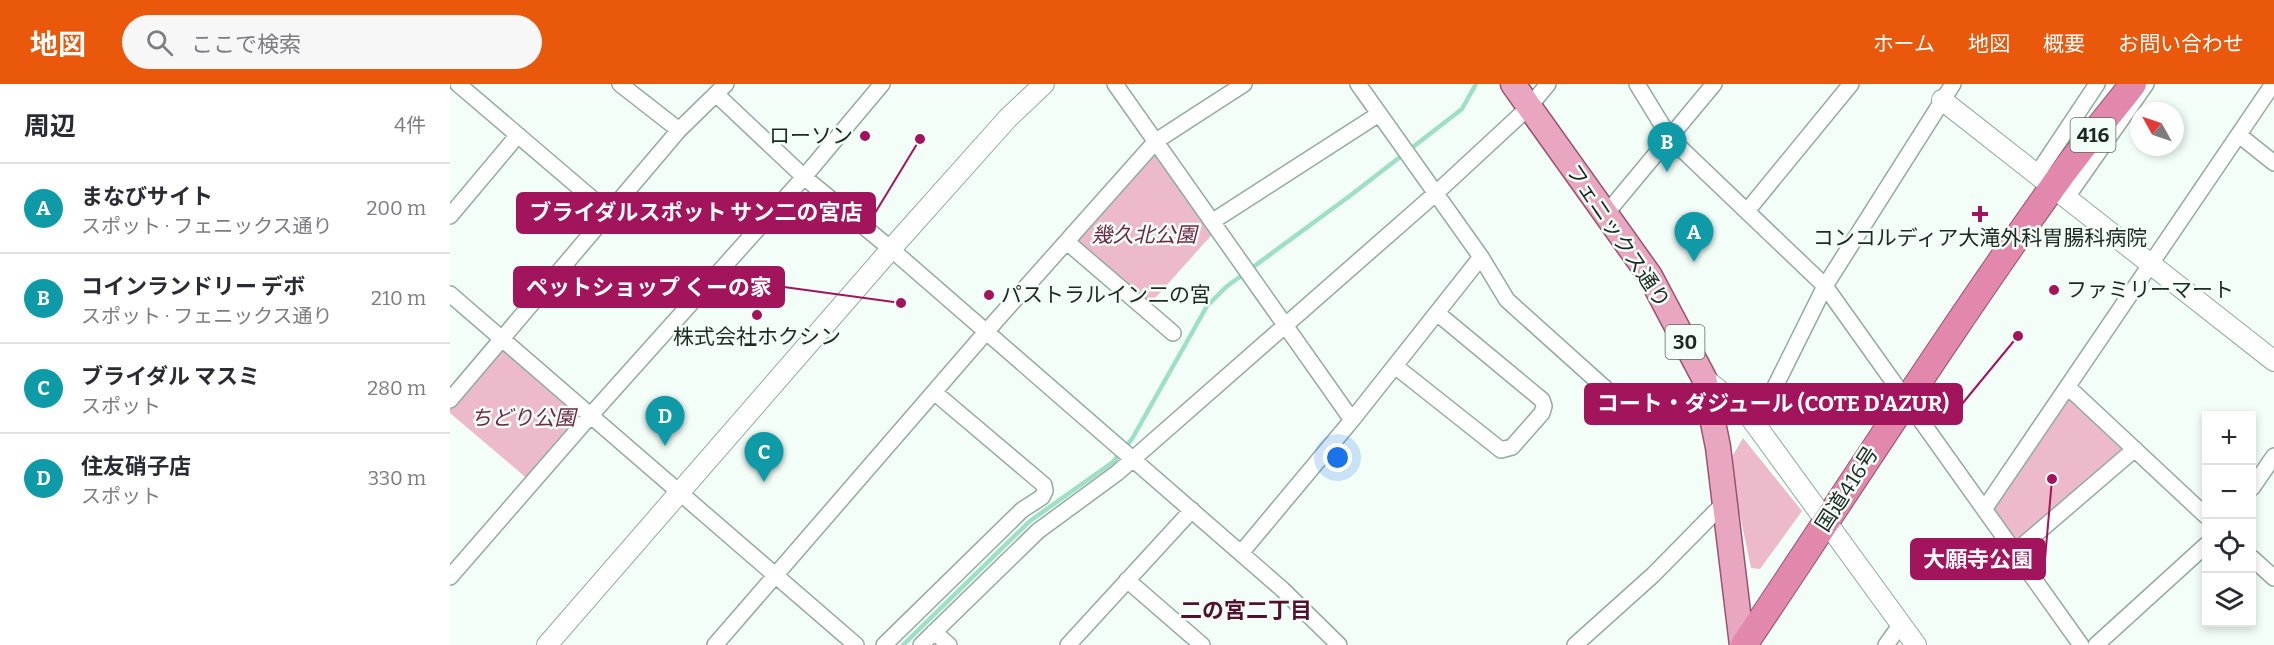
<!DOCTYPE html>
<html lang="ja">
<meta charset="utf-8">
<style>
body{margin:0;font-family:Bitter,"Noto Sans JP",serif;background:#f7f7f7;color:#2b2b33}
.controls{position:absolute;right:18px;bottom:18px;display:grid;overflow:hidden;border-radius:0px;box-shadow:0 3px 9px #0003}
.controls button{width:54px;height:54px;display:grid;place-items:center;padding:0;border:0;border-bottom:2px solid #e1e1e2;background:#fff;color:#2b2b33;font:30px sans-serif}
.compass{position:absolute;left:1680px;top:18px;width:54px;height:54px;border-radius:50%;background:#fff;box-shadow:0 3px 9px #0003;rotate:310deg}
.you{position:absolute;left:888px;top:374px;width:21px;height:21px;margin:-15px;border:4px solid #fff;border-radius:50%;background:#1a73e8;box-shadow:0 0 0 9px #1a73e833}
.badge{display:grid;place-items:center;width:39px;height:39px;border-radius:50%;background:#ea580c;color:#fff;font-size:20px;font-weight:700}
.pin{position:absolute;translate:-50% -50px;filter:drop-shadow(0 2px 3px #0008)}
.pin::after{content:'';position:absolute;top:32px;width:21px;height:18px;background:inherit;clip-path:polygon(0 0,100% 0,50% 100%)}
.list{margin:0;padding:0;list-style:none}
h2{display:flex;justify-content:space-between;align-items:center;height:78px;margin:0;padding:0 24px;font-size:26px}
h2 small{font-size:20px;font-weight:400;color:#7c7c81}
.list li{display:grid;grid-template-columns:39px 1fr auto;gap:18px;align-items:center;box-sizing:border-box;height:90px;padding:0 24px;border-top:2px solid #e1e1e2}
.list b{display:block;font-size:22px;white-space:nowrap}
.list p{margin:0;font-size:20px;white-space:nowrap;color:#7c7c81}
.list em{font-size:20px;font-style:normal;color:#7c7c81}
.icon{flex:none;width:33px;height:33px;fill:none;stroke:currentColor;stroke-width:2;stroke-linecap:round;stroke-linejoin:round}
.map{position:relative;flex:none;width:1824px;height:561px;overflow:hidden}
header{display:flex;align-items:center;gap:36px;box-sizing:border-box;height:84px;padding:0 30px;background:#ea580c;color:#fff}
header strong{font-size:28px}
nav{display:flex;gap:33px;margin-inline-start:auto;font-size:21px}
.search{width:420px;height:54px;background:#f7f7f7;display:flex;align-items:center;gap:15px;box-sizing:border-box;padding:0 21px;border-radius:33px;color:#7c7c81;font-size:22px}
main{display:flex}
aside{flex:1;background:#fff}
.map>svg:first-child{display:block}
.green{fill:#ecbaca}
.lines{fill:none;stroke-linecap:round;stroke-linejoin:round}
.stream{stroke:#9fe0c5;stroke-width:4.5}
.minor-casing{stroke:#91aba0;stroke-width:18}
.tertiary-casing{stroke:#91aba0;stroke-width:22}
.primary-casing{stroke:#98536e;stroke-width:27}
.trunk-casing{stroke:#98536e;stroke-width:28}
.minor{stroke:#fff;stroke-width:15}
.tertiary{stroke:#fff;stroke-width:20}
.primary{stroke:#e9a6c1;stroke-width:24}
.trunk{stroke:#e288ac;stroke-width:26}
.poi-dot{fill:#a2155d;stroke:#f3fef9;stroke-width:2}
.labels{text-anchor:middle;stroke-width:5;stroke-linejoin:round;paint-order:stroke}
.shield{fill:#f3fef9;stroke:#5d6863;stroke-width:1.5}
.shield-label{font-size:20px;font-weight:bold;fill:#1d2723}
.poi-label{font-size:21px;fill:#1d2723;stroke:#f3fef9}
.park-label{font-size:21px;font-style:italic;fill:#6e2846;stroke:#f3fef9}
.street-label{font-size:21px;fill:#1d2723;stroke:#f3fef9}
.neighbourhood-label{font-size:22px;font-weight:bold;fill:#52112f;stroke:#f3fef9}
.leader{fill:none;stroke:#a2155d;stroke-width:2}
.callout-dot{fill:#a2155d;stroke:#f3fef9;stroke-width:2}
.callout{fill:#a2155d;stroke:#a2155d;stroke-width:2}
.callout-label{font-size:22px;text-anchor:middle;font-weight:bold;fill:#fff}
</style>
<header>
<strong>地図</strong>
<div class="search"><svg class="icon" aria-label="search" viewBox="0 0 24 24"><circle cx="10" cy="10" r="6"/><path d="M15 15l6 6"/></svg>ここで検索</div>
<nav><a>ホーム</a><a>地図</a><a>概要</a><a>お問い合わせ</a></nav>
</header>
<main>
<aside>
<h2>周辺<small>4件</small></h2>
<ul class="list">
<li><span class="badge" style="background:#0f9aa8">A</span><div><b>まなびサイト</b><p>スポット · フェニックス通り</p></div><em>200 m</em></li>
<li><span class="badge" style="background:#0f9aa8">B</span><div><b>コインランドリー デボ</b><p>スポット · フェニックス通り</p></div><em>210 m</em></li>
<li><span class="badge" style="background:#0f9aa8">C</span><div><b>ブライダル マスミ</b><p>スポット</p></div><em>280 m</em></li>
<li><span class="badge" style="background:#0f9aa8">D</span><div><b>住友硝子店</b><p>スポット</p></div><em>330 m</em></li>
</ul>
</aside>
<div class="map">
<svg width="1824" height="561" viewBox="0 0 1824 561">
<rect width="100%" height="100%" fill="#f3fef9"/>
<path class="green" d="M 706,60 L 767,145 L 698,222 L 620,157 Z
M 55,261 L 136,331 L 80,397 L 0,329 L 0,325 Z
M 1624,312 L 1681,366 L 1566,464 L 1538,424 L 1615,313 Z
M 1293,354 L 1352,427 L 1310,485 L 1301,484 L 1279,378 Z"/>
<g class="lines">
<path class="stream" d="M 453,561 L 580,437 L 663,378 L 682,355 L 757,222 L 776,203 L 901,111 L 1012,25 L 1026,0"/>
<defs>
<path id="minor" d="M 8,0 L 159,129
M 170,0 L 229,46
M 665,0 L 902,336
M 1187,0 L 1220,54 L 1375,202 L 1631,561
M 266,10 L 354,93 L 441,165 L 832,505 L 889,561
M 1789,51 L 1824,79
M 1587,90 L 1647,0
M 1617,113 L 1696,0
M 1297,127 L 1401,0
M 1155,131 L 1264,0
M 0,132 L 68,51
M 763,137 L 929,30
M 617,158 L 723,249
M 1031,173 L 1057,216 L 1156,305
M 0,210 L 406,561
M 945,282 L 1051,366 L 1062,363 L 1092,329 L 1094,322 L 1092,316 L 987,229
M 1618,303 L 1756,432
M 0,316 L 229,46 L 276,0
M 1306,341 L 1375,202 L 1503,0
M 1802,404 L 1824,372
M 1535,424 L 1823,0
M 1565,468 L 1685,365
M 791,469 L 902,336 L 1031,173 L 908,0
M 1802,474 L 1824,494
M 0,493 L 140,332 L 354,93 L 432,0
M 677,496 L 752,561
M 484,548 L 499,561
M 265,561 L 536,248 L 706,57 L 794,0
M 434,561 L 572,426 L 592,413 L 595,407 L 594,401 L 484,308
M 471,561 L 588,447 L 667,389 L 985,110 L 1079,23 L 1098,0
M 618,561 L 742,426
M 1125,561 L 1203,491 L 1276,417
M 1436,561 L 1451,540
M 1646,561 L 1756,461"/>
<path id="tertiary" d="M 1492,16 L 1824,277
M 1254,294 L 1297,329 L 1466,561
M 97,561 L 441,165 L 558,34 L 594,0"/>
<path id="primary" d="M 1063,0 L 1200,192 L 1254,294 L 1268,363 L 1292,561"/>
<path id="trunk" d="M 1294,561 C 1397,408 1495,254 1602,104 C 1627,68 1656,35 1683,0"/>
</defs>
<use href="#minor" class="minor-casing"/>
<use href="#tertiary" class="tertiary-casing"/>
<use href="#primary" class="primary-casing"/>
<use href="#trunk" class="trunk-casing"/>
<use href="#minor" class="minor"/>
<use href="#tertiary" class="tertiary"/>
<use href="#primary" class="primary"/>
<use href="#trunk" class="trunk"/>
</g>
<g class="poi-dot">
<circle cx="415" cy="52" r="6"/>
<path d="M1527 121h6v6h6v6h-6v6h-6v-6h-6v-6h6z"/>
<circle cx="1604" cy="206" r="6"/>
<circle cx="539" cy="211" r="6"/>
<circle cx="307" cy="231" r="6"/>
</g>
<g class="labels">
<g class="shield">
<rect x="1620.5" y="34" width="45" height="34" rx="4.5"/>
<rect x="1215.5" y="241" width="39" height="34" rx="4.5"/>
</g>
<g class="shield-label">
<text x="1643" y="58">416</text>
<text x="1235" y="265">30</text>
</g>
<g class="poi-label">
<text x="403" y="59" text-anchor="end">ローソン</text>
<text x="1530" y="161">コンコルディア大滝外科胃腸科病院</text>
<text x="1616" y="213" text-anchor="start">ファミリーマート</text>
<text x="551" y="218" text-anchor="start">パストラルイン二の宮</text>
<text x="307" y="260">株式会社ホクシン</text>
</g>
<g class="park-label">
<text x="694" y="158">幾久北公園</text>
<text x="73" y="341">ちどり公園</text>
</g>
<g class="street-label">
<text transform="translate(1168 152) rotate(56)" y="7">フェニックス通り</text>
<text transform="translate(1397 405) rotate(-57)" y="7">国道416号</text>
</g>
<g class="neighbourhood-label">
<text x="796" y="534">二の宮二丁目</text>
</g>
</g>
<path class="leader" d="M470 55L425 129M451 219L334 203M1568 252L1512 320M1602 395L1595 475"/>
<g class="callout-dot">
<circle cx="470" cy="55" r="6"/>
<circle cx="451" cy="219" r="6"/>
<circle cx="1568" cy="252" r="6"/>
<circle cx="1602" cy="395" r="6"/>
</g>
<g class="callout">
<rect x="67" y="109" width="358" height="40" rx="6"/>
<rect x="64" y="183" width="270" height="40" rx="6"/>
<rect x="1135" y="300" width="377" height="40" rx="6"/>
<rect x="1461" y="455" width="134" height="40" rx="6"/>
</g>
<g class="callout-label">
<text x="246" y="136">ブライダルスポット サン二の宮店</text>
<text x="199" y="211">ペットショップ くーの家</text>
<text x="1323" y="327">コート・ダジュール (COTE D'AZUR)</text>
<text x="1528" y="483">大願寺公園</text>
</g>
</svg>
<div class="controls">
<button>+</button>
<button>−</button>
<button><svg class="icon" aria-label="locate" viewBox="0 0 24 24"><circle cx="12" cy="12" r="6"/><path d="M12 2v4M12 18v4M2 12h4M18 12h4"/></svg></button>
<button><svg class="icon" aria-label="layers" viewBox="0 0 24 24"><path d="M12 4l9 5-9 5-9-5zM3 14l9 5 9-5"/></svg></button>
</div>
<svg class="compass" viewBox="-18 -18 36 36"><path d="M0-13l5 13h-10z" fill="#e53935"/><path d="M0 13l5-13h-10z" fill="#7c7c81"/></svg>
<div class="you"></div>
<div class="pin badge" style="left:1244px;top:178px;background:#0f9aa8">A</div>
<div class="pin badge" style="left:1217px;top:88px;background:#0f9aa8">B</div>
<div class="pin badge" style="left:314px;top:398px;background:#0f9aa8">C</div>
<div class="pin badge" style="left:215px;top:362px;background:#0f9aa8">D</div>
</div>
</main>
